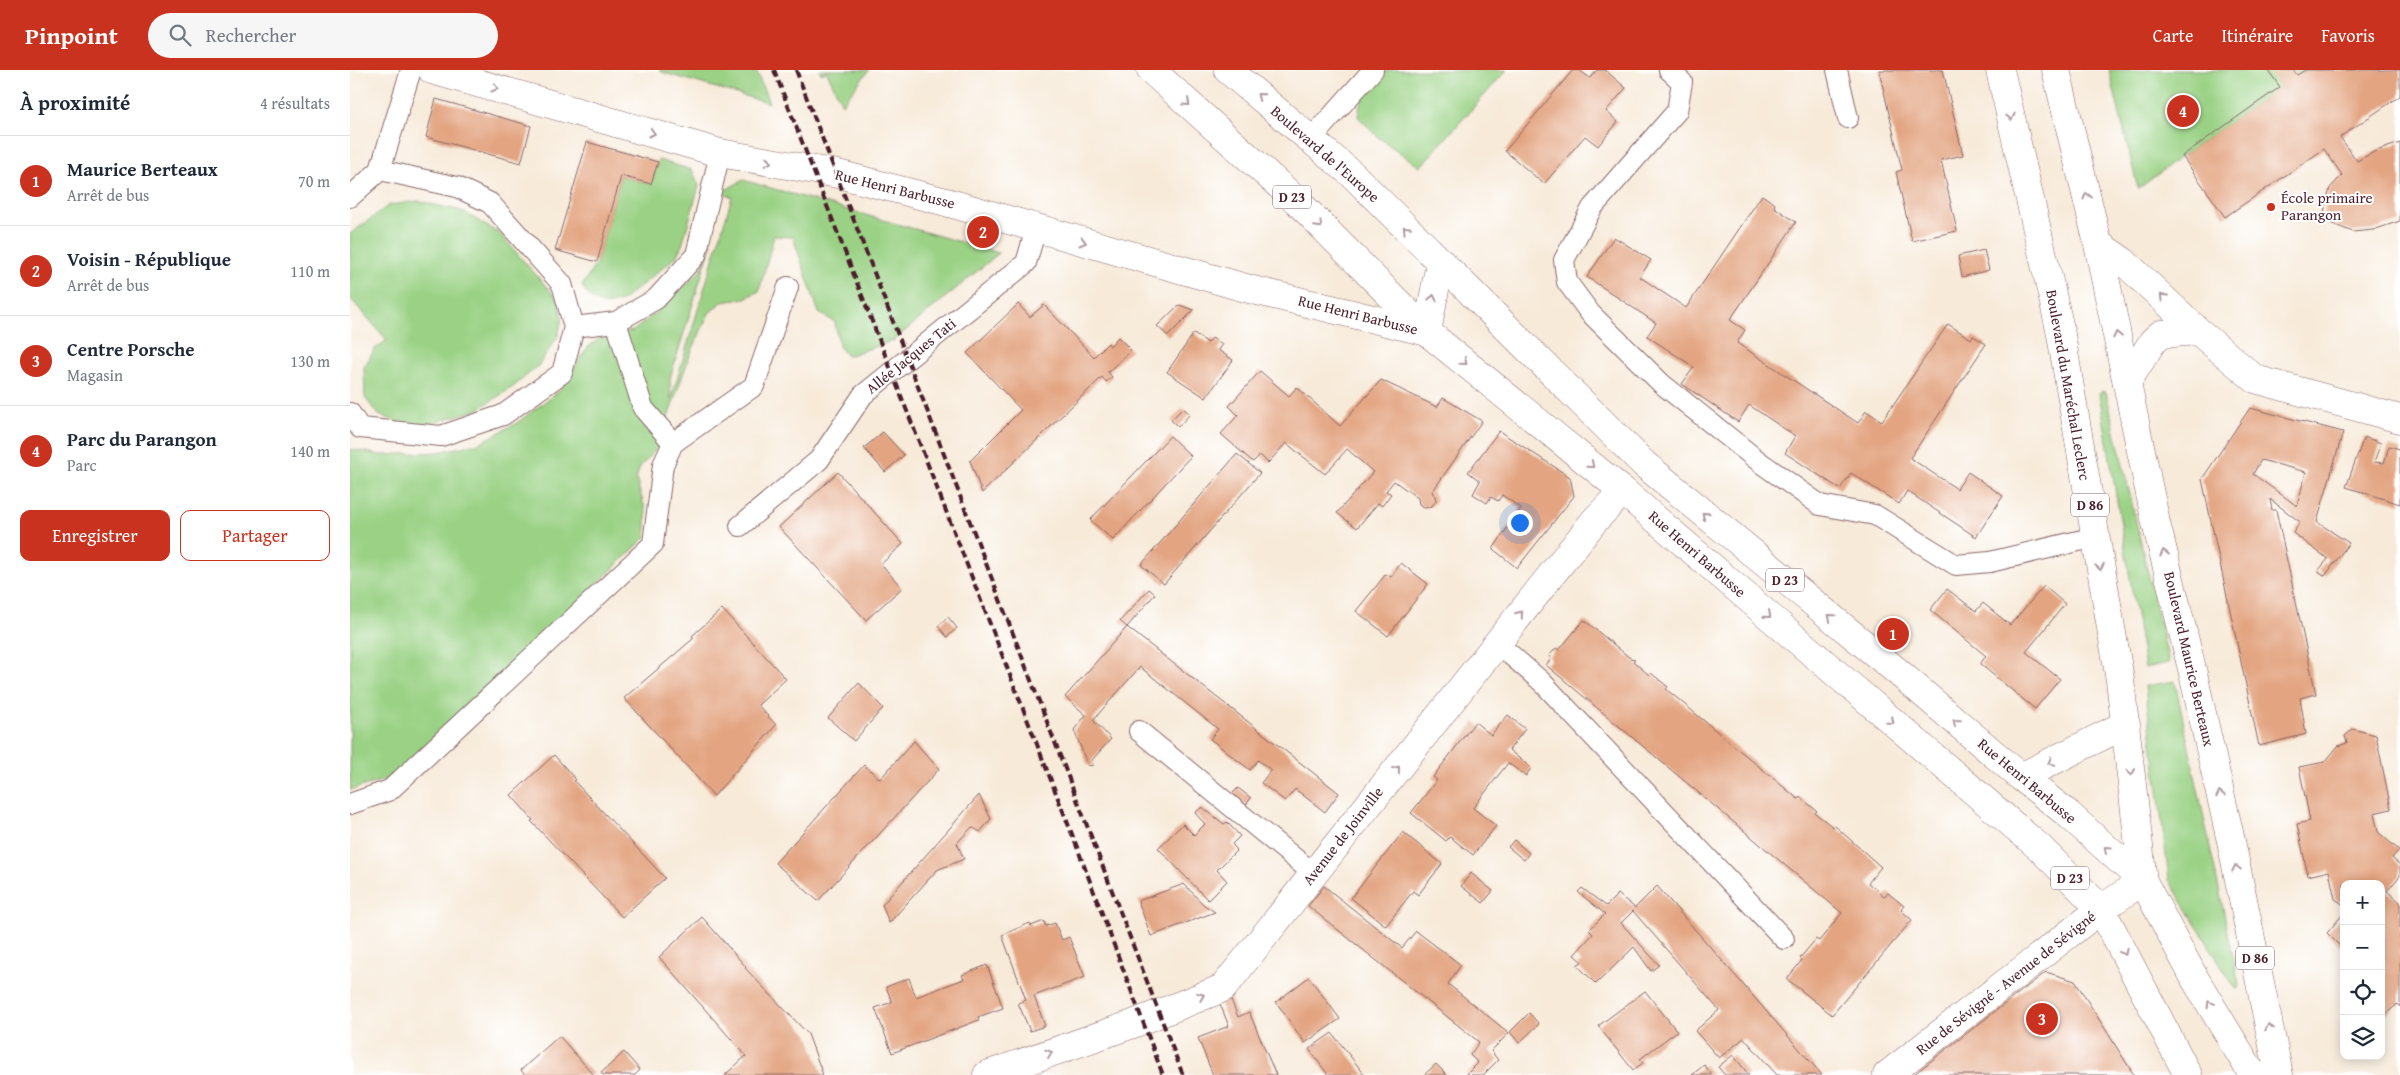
<!DOCTYPE html>
<html lang="fr">
<meta charset="utf-8">
<style>
body{margin:0;font-family:"Gentium Book Plus",serif;background:#f6f6f7;color:#1f2937}
.controls{position:absolute;right:15px;bottom:15px;display:grid;overflow:hidden;border-radius:10px;box-shadow:0 2px 12px #0003}
.controls button{width:45px;height:45px;display:grid;place-items:center;padding:0;border:0;border-bottom:1px solid #e0e1e3;background:#fff;color:#1f2937;font:25px sans-serif}
.you{position:absolute;left:1169px;top:452px;width:18px;height:18px;margin:-12px;border:4px solid #fff;border-radius:50%;background:#1a73e8;box-shadow:0 0 0 8px #1a73e833}
.badge{display:grid;place-items:center;width:32px;height:32px;border-radius:50%;background:#c8321e;color:#fff;font-size:16px;font-weight:700}
.pin{position:absolute;translate:-50% -50%;border:2px solid #fff;box-shadow:0 1px 5px #0006}
.list{margin:0;padding:0;list-style:none}
h2{display:flex;justify-content:space-between;align-items:center;height:65px;margin:0;padding:0 20px;font-size:21px}
h2 small{font-size:16px;font-weight:400;color:#747a83}
.list li{display:grid;grid-template-columns:32px 1fr auto;gap:15px;align-items:center;box-sizing:border-box;height:90px;padding:0 20px;border-top:1px solid #e0e1e3}
.list b{display:block;font-size:19px;white-space:nowrap}
.list p{margin:0;font-size:16px;white-space:nowrap;color:#747a83}
.list em{font-size:16px;font-style:normal;color:#747a83}
.actions{display:flex;gap:10px;padding:15px 20px}
.actions a{flex:1;padding:11px 0;border:1px solid #c8321e;border-radius:10px;text-align:center;font-size:18px;color:#c8321e}
.actions .main{background:#c8321e;color:#fff}
.icon{flex:none;width:28px;height:28px;fill:none;stroke:currentColor;stroke-width:2;stroke-linecap:round;stroke-linejoin:round}
.map{position:relative;flex:none;width:2050px;height:1005px;overflow:hidden}
header{display:flex;align-items:center;gap:30px;box-sizing:border-box;height:70px;padding:0 25px;background:#c8321e;color:#fff}
header strong{font-size:24px}
nav{display:flex;gap:28px;margin-inline-start:auto;font-size:18px}
.search{width:350px;height:45px;background:#f6f6f7;display:flex;align-items:center;gap:12px;box-sizing:border-box;padding:0 18px;border-radius:28px;color:#747a83;font-size:19px}
main{display:flex}
aside{flex:1;background:#fff}
.map>svg:first-child{display:block}
.green{fill:#9ad184;stroke:#727858}
.building{fill:#e3a481;fill-rule:evenodd}
.lines{fill:none;stroke-linecap:round;stroke-linejoin:round}
.lane-casing{stroke:#876668;stroke-width:22}
.street-casing{stroke:#876668;stroke-width:29}
.primary-casing{stroke:#876668;stroke-width:29}
.lane{stroke:#fff;stroke-width:20}
.street{stroke:#fff;stroke-width:28}
.primary{stroke:#fff;stroke-width:28}
.rail{stroke:#4a1f2b;stroke-width:4;stroke-dasharray:8 4;stroke-linecap:butt}
.oneway{stroke:#ae9aa0}
.poi-dot{fill:#c8321e;stroke:#fff;stroke-width:2}
.labels{text-anchor:middle;stroke-width:4;stroke-linejoin:round;paint-order:stroke}
.shield{fill:#fff;stroke:#80626b;stroke-width:1}
.shield-label{font-size:14px;font-weight:bold;fill:#4a1f2b}
.street-label{font-size:15px;fill:#4a1f2b;stroke:#fff}
.poi-label{font-size:15px;fill:#4a1f2b;stroke:#fff;text-anchor:start}
</style>
<header>
<strong>Pinpoint</strong>
<div class="search"><svg class="icon" aria-label="search" viewBox="0 0 24 24"><circle cx="10" cy="10" r="6"/><path d="M15 15l6 6"/></svg>Rechercher</div>
<nav><a>Carte</a><a>Itinéraire</a><a>Favoris</a></nav>
</header>
<main>
<aside>
<h2>À proximité<small>4 résultats</small></h2>
<ul class="list">
<li><span class="badge">1</span><div><b>Maurice Berteaux</b><p>Arrêt de bus</p></div><em>70 m</em></li>
<li><span class="badge">2</span><div><b>Voisin - République</b><p>Arrêt de bus</p></div><em>110 m</em></li>
<li><span class="badge">3</span><div><b>Centre Porsche</b><p>Magasin</p></div><em>130 m</em></li>
<li><span class="badge">4</span><div><b>Parc du Parangon</b><p>Parc</p></div><em>140 m</em></li>
</ul>
<div class="actions"><a class="main">Enregistrer</a><a>Partager</a></div>
</aside>
<div class="map">
<svg width="2050" height="1005" viewBox="0 0 2050 1005">
<rect width="100%" height="100%" fill="#fff"/>
<filter id="ink" filterUnits="userSpaceOnUse"><feTurbulence type="fractalNoise" baseFrequency=".02" numOctaves="2"/><feDisplacementMap in="SourceGraphic" scale="10" xChannelSelector="R" yChannelSelector="G"/><feConvolveMatrix kernelMatrix="1 2 1 2 8 2 1 2 1" color-interpolation-filters="sRGB"/></filter>
<filter id="wash" filterUnits="userSpaceOnUse"><feTurbulence type="fractalNoise" baseFrequency=".0096" numOctaves="4" result="noise"/><feDisplacementMap in="SourceGraphic" scale="20" xChannelSelector="R" yChannelSelector="G"/><feGaussianBlur stdDeviation="1.12" result="paint"/><feColorMatrix in="noise" values="0 0 0 0 0 0 0 0 0 0 0 0 0 0 0 0 0 1.4 0 .05"/><feComposite in="paint" operator="in"/></filter>
<g filter="url(#wash)">
<rect width="100%" height="100%" fill="#f7ead9"/>
<path class="green" d="M 309,0 L 406,0 L 419,33 L 314,3 Z
M 470,0 L 519,0 L 492,34 L 477,2 L 471,4 Z
M 1038,0 L 1157,0 L 1070,97 L 1028,67 L 1008,47 L 1011,30 Z
M 1759,0 L 1955,0 L 1832,86 L 1788,119 Z
M 309,90 L 342,100 L 349,116 L 332,175 L 326,187 L 273,230 C 254,239 242,233 232,216 L 247,192 L 271,106 L 301,114 Z
M 393,110 L 649,183 L 543,271 L 497,286 L 489,276 L 485,252 L 469,243 L 443,167 L 424,166 L 409,221 L 393,229 L 372,232 L 359,243 L 340,285 L 307,378 L 290,397 L 286,409 L 296,442 L 296,467 L 53,700 L 34,710 L 0,720 L 0,379 L 31,385 L 88,382 L 130,373 L 168,352 L 209,321 L 238,277 L 256,264 L 283,261 L 314,236 L 351,200 L 362,172 L 320,308 L 321,329 L 382,127 L 372,122 Z
M 68,131 L 112,141 L 150,164 L 209,231 L 212,248 L 208,266 L 189,295 L 163,317 L 127,340 L 78,354 L 51,353 L 29,345 L 15,328 L 14,297 L 25,279 L 37,270 L 0,228 L 0,164 L 39,135 Z
M 1752,321 L 1756,322 L 1819,593 L 1795,598 L 1749,323 Z
M 1825,611 L 1889,914 L 1888,919 L 1885,918 L 1819,810 L 1795,616 Z"/>
<g id="blocks">
<path class="building" d="M 1223,0 L 1229,0 L 1240,8 L 1247,0 L 1255,0 L 1276,18 L 1256,41 L 1268,52 L 1248,76 L 1235,66 L 1194,114 L 1155,81 Z
M 1529,0 L 1593,0 L 1613,85 L 1591,90 L 1607,161 L 1562,171 L 1546,102 L 1552,100 Z
M 1918,0 L 1943,0 L 1947,5 L 1955,0 L 2050,0 L 2050,26 L 1990,67 L 2007,91 L 2026,81 L 2050,73 L 2050,151 L 2023,160 L 2003,162 L 1972,150 L 1980,118 L 1992,105 L 1974,79 L 1875,147 L 1832,86 L 1930,17 Z
M 86,29 L 181,56 L 171,93 L 76,67 Z
M 237,72 L 308,92 L 301,114 L 271,106 L 247,192 L 205,180 Z
M 1412,125 L 1425,134 L 1424,137 L 1446,152 L 1380,250 L 1395,260 L 1387,273 L 1508,353 L 1516,341 L 1532,351 L 1598,254 L 1621,269 L 1623,266 L 1636,274 L 1560,388 L 1607,419 L 1618,402 L 1653,426 L 1626,467 L 1557,421 L 1549,434 L 1501,403 L 1490,419 L 1435,383 L 1445,366 L 1399,335 L 1388,352 L 1332,314 L 1344,297 L 1297,266 L 1306,253 L 1237,207 L 1264,167 L 1301,190 L 1290,207 L 1336,238 Z
M 1634,180 L 1639,200 L 1612,207 L 1608,186 Z
M 668,234 L 680,247 L 694,235 L 744,287 L 758,273 L 760,276 L 768,267 L 781,280 L 758,302 L 762,307 L 756,312 L 752,307 L 632,423 L 620,391 L 671,340 L 617,283 Z
M 829,235 L 844,240 L 818,266 L 807,256 Z
M 844,263 L 858,273 L 862,268 L 872,274 L 868,280 L 883,290 L 856,328 L 817,302 Z
M 910,301 L 939,326 L 947,317 L 990,356 L 1031,310 L 1087,337 L 1093,328 L 1132,351 L 1082,422 L 1085,426 L 1086,431 L 1082,436 L 1074,438 L 1069,434 L 1068,428 L 1044,411 L 1036,421 L 1041,424 L 1032,436 L 1028,433 L 1007,458 L 987,443 L 1023,402 L 997,379 L 975,404 L 936,373 L 918,393 L 910,385 L 903,392 L 871,364 L 888,345 L 879,336 Z
M 833,338 L 840,344 L 828,357 L 821,350 Z
M 1900,338 L 1993,362 L 1967,452 L 1999,473 L 1975,506 L 1968,501 L 1978,489 L 1943,463 L 1950,452 L 1920,429 L 1922,440 L 1926,440 L 1966,624 L 1950,628 L 1956,664 L 1909,676 L 1852,409 ZM 1911,390 L 1956,402 L 1947,436 L 1903,404 Z
M 1149,361 L 1220,407 L 1224,426 L 1167,498 L 1143,479 L 1171,438 L 1152,425 L 1148,431 L 1141,427 L 1137,433 L 1123,424 L 1130,411 L 1118,402 Z
M 533,362 L 554,385 L 535,402 L 514,378 Z
M 820,366 L 841,386 L 763,470 L 740,450 Z
M 2014,367 L 2031,373 L 2024,392 L 2034,393 L 2039,376 L 2050,379 L 2050,434 L 1996,417 Z
M 887,384 L 910,403 L 814,514 L 791,495 Z
M 488,402 L 553,474 L 531,494 L 552,518 L 516,550 L 429,457 Z
M 1051,493 L 1078,514 L 1038,566 L 1006,541 L 1036,504 L 1041,507 Z
M 1694,516 L 1715,534 L 1676,582 L 1710,609 L 1685,639 L 1630,594 L 1636,586 L 1580,540 L 1597,519 L 1626,541 L 1633,533 L 1660,555 Z
M 799,519 L 805,524 L 777,557 L 770,551 Z
M 372,539 L 436,609 L 408,635 L 426,655 L 364,726 L 274,628 L 344,568 L 342,566 Z
M 598,547 L 607,558 L 597,567 L 588,556 Z
M 1538,549 L 1555,562 L 1549,569 L 1532,555 Z
M 1234,550 L 1280,588 L 1285,589 L 1283,591 L 1299,605 L 1301,603 L 1318,617 L 1316,619 L 1448,729 L 1450,727 L 1467,741 L 1465,743 L 1483,757 L 1485,756 L 1531,797 L 1518,813 L 1534,826 L 1538,823 L 1554,836 L 1551,840 L 1562,850 L 1482,945 L 1437,909 L 1452,890 L 1450,888 L 1466,869 L 1469,871 L 1492,843 L 1196,595 L 1201,589 L 1199,586 L 1206,578 L 1209,580 Z
M 777,557 L 989,723 L 975,742 L 945,719 L 935,731 L 911,713 L 921,700 L 908,690 L 900,700 L 860,669 L 868,659 L 790,597 L 743,650 L 761,669 L 742,690 L 743,695 L 738,696 L 724,660 L 736,645 L 715,627 Z
M 509,613 L 533,638 L 504,671 L 478,648 Z
M 1158,645 L 1175,659 L 1159,680 L 1181,698 L 1176,706 L 1158,693 L 1123,738 L 1146,756 L 1123,785 L 1100,767 L 1096,771 L 1061,743 L 1087,710 L 1083,707 L 1125,652 L 1141,665 Z
M 2003,659 L 2026,665 L 2041,739 L 2024,743 L 2028,762 L 2049,780 L 2042,788 L 2050,795 L 2050,806 L 2037,821 L 2050,832 L 2050,937 L 2047,934 L 2031,949 L 2031,814 L 1994,814 L 1994,835 L 1985,829 L 1979,801 L 1958,806 L 1947,754 L 1960,751 L 1949,697 L 1975,692 L 1988,676 L 1997,673 L 1995,666 Z
M 564,671 L 589,699 L 468,831 L 425,793 L 514,695 L 530,709 Z
M 204,685 L 226,710 L 224,711 L 315,808 L 272,847 L 181,751 L 183,750 L 161,725 Z
M 888,718 L 901,728 L 896,735 L 882,724 Z
M 629,725 L 641,749 L 630,762 L 622,757 L 607,773 L 614,789 L 587,800 L 539,853 L 532,835 Z
M 852,737 L 874,754 L 877,752 L 890,766 L 882,774 L 887,780 L 867,800 L 877,811 L 858,830 L 808,778 L 833,754 L 844,765 L 855,754 L 845,743 Z
M 1053,762 L 1092,794 L 1068,825 L 1063,821 L 1036,856 L 1001,828 Z
M 1164,770 L 1179,783 L 1174,790 L 1158,777 Z
M 1121,803 L 1143,821 L 1133,833 L 1111,816 Z
M 834,814 L 854,835 L 865,842 L 801,866 L 788,831 Z
M 974,816 L 1052,878 L 1066,861 L 1111,895 L 1098,914 L 1159,963 L 1141,981 L 1148,990 L 1133,1005 L 1116,1005 L 1128,993 L 1120,985 L 1129,972 L 958,836 Z
M 1307,816 L 1472,1005 L 1427,1005 L 1394,968 L 1369,988 L 1345,961 L 1369,940 L 1283,841 L 1271,853 L 1309,895 L 1301,901 L 1284,877 L 1246,914 L 1227,895 L 1232,892 L 1224,885 L 1243,864 L 1239,860 L 1255,844 L 1228,822 L 1232,818 L 1256,836 L 1268,824 L 1285,838 Z
M 1994,843 L 1994,880 L 1977,863 Z
M 352,847 L 396,897 L 395,898 L 458,964 L 473,1005 L 375,1005 L 396,986 L 309,887 Z
M 694,851 L 696,856 L 705,853 L 712,870 L 719,867 L 735,907 L 684,926 L 695,956 L 680,961 L 668,933 L 676,930 L 652,865 L 680,853 L 681,856 Z
M 637,895 L 653,938 L 628,947 L 629,950 L 542,983 L 525,938 L 542,932 L 536,917 L 559,908 L 566,927 L 614,909 L 612,905 Z
M 1696,902 L 1725,911 L 1784,1005 L 1563,1005 Z
M 959,907 L 990,949 L 955,973 L 926,932 Z
M 1295,921 L 1327,961 L 1290,989 L 1293,993 L 1283,1000 L 1248,956 Z
M 880,927 L 888,947 L 899,942 L 926,1005 L 863,1005 L 848,968 L 879,956 L 870,934 Z
M 1179,943 L 1189,954 L 1169,973 L 1160,962 Z
M 982,963 L 1015,1005 L 978,1005 L 959,979 Z
M 209,966 L 244,1005 L 175,1005 L 171,1000 Z
M 274,982 L 290,1000 L 285,1005 L 253,1005 L 251,1003 Z
M 1383,985 L 1399,1005 L 1375,1005 L 1368,997 Z
M 1086,994 L 1097,1005 L 1074,1005 Z
M 1354,995 L 1362,1005 L 1342,1005 Z"/>
</g>
</g>
<g filter="url(#ink)">
<use href="#blocks" fill-opacity="0" stroke="#876668" stroke-width="1"/>
<g class="lines">
<defs>
<path id="lane" d="M 1319,0 L 1332,12 L 1327,41 L 1242,138 L 1214,190 L 1217,212 L 1240,243 L 1312,314 L 1411,393 L 1470,435 L 1525,445 L 1606,495 L 1640,492 L 1745,467
M 1487,0 L 1498,48
M 961,69 L 1023,0
M 0,127 L 30,100 L 61,0
M 266,252 L 293,338 L 323,373
M 224,257 L 266,252 L 306,229 L 346,185 L 370,83
M 0,343 L 10,358 L 91,366 L 153,345 L 212,303 L 224,257 L 212,214 L 140,133 L 107,117 L 30,100
M 390,456 L 469,390 L 513,325 L 676,193 L 686,159
M 1147,573 L 1192,612 L 1434,869
M 789,661 L 964,804
M 0,734 L 40,720 L 303,474 L 313,395 L 323,373 L 404,316 L 438,217"/>
<path id="street" d="M 82,0 L 370,83 L 488,104 L 596,132 L 899,219 L 1077,262 L 1090,193
M 1748,174 L 1774,192 L 1848,261 L 1905,309 L 2050,349
M 1777,312 L 1803,271 L 1811,264 L 1848,261
M 637,1005 L 783,954 L 873,918 L 1245,450 L 1273,421
M 1537,1005 L 1751,839"/>
<path id="primary" d="M 801,0 L 948,132 L 1077,262 L 1273,421 L 1689,777 L 1751,839 L 1838,1005
M 878,0 L 1003,105 L 1294,394 L 1548,602 L 1671,707 L 1718,744 L 1793,811 L 1845,909 L 1903,1005
M 1650,0 L 1710,259 L 1770,610 L 1793,811
M 1706,0 L 1748,174 L 1806,453 L 1842,599 L 1881,771 L 1929,1005
M 1671,707 L 1776,654
M 1751,839 L 1793,811"/>
</defs>
<use href="#lane" class="lane-casing"/>
<use href="#street" class="street-casing"/>
<use href="#primary" class="primary-casing"/>
<use href="#lane" class="lane"/>
<use href="#street" class="street"/>
<use href="#primary" class="primary"/>
<path class="rail" d="M 424,0 L 727,777 L 813,1005
M 446,0 L 833,1005"/>
</g>
<defs><path id="oneway-chevron" d="M-2-3.5L2.5 0L-2 3.5" fill="none" stroke-width="1.6" stroke-linecap="round" stroke-linejoin="round" transform="scale(1.25)"/></defs>
<g class="oneway">
<use href="#oneway-chevron" transform="translate(145 18) rotate(16)"/>
<use href="#oneway-chevron" transform="translate(910 26) rotate(-141)"/>
<use href="#oneway-chevron" transform="translate(837 33) rotate(42)"/>
<use href="#oneway-chevron" transform="translate(1661 47) rotate(77)"/>
<use href="#oneway-chevron" transform="translate(302 63) rotate(16)"/>
<use href="#oneway-chevron" transform="translate(418 92) rotate(10)"/>
<use href="#oneway-chevron" transform="translate(1737 126) rotate(-104)"/>
<use href="#oneway-chevron" transform="translate(969 155) rotate(45)"/>
<use href="#oneway-chevron" transform="translate(1056 159) rotate(-134)"/>
<use href="#oneway-chevron" transform="translate(733 172) rotate(16)"/>
<use href="#oneway-chevron" transform="translate(1813 227) rotate(-136)"/>
<use href="#oneway-chevron" transform="translate(1083 228) rotate(-79)"/>
<use href="#oneway-chevron" transform="translate(1767 265) rotate(-102)"/>
<use href="#oneway-chevron" transform="translate(1114 292) rotate(39)"/>
<use href="#oneway-chevron" transform="translate(1241 395) rotate(39)"/>
<use href="#oneway-chevron" transform="translate(1355 445) rotate(-141)"/>
<use href="#oneway-chevron" transform="translate(1814 483) rotate(-104)"/>
<use href="#oneway-chevron" transform="translate(1750 497) rotate(80)"/>
<use href="#oneway-chevron" transform="translate(1170 544) rotate(-51)"/>
<use href="#oneway-chevron" transform="translate(1418 545) rotate(41)"/>
<use href="#oneway-chevron" transform="translate(1481 547) rotate(-141)"/>
<use href="#oneway-chevron" transform="translate(1541 651) rotate(41)"/>
<use href="#oneway-chevron" transform="translate(1606 652) rotate(-139)"/>
<use href="#oneway-chevron" transform="translate(1701 692) rotate(153)"/>
<use href="#oneway-chevron" transform="translate(1047 699) rotate(-52)"/>
<use href="#oneway-chevron" transform="translate(1781 702) rotate(84)"/>
<use href="#oneway-chevron" transform="translate(1870 724) rotate(-103)"/>
<use href="#oneway-chevron" transform="translate(1757 779) rotate(-138)"/>
<use href="#oneway-chevron" transform="translate(1886 798) rotate(-102)"/>
<use href="#oneway-chevron" transform="translate(1774 882) rotate(62)"/>
<use href="#oneway-chevron" transform="translate(851 926) rotate(-22)"/>
<use href="#oneway-chevron" transform="translate(1860 934) rotate(-121)"/>
<use href="#oneway-chevron" transform="translate(1919 957) rotate(-102)"/>
<use href="#oneway-chevron" transform="translate(699 983) rotate(-19)"/>
</g>
</g>
<circle class="poi-dot" cx="1921" cy="137" r="5"/>
<g class="labels">
<g class="shield">
<rect x="923" y="115.5" width="38" height="23" rx="4"/>
<rect x="1721" y="423.5" width="38" height="23" rx="4"/>
<rect x="1416" y="498.5" width="38" height="23" rx="4"/>
<rect x="1701" y="796.5" width="38" height="23" rx="4"/>
<rect x="1886" y="876.5" width="38" height="23" rx="4"/>
</g>
<g class="shield-label">
<text x="942" y="132">D 23</text>
<text x="1740" y="440">D 86</text>
<text x="1435" y="515">D 23</text>
<text x="1720" y="813">D 23</text>
<text x="1905" y="893">D 86</text>
</g>
<g class="street-label">
<text transform="translate(975 84) rotate(41)" y="5">Boulevard de l'Europe</text>
<text transform="translate(545 119) rotate(14)" y="5">Rue Henri Barbusse</text>
<text transform="translate(1008 245) rotate(14)" y="5">Rue Henri Barbusse</text>
<text transform="translate(561 286) rotate(-39)" y="5">Allée Jacques Tati</text>
<text transform="translate(1718 315) rotate(80)" y="5">Boulevard du Maréchal Leclerc</text>
<text transform="translate(1347 484) rotate(41)" y="5">Rue Henri Barbusse</text>
<text transform="translate(1839 589) rotate(77)" y="5">Boulevard Maurice Berteaux</text>
<text transform="translate(1677 711) rotate(40)" y="5">Rue Henri Barbusse</text>
<text transform="translate(993 766) rotate(-52)" y="5">Avenue de Joinville</text>
<text transform="translate(1656 913) rotate(-38)" y="5">Rue de Sévigné - Avenue de Sévigné</text>
</g>
<g class="poi-label">
<text x="1931" y="133">École primaire<tspan x="1931" dy="17">Parangon</tspan></text>
</g>
</g>
</svg>
<div class="controls">
<button>+</button>
<button>−</button>
<button><svg class="icon" aria-label="locate" viewBox="0 0 24 24"><circle cx="12" cy="12" r="6"/><path d="M12 2v4M12 18v4M2 12h4M18 12h4"/></svg></button>
<button><svg class="icon" aria-label="layers" viewBox="0 0 24 24"><path d="M12 4l9 5-9 5-9-5zM3 14l9 5 9-5"/></svg></button>
</div>
<div class="you"></div>
<div class="pin badge" style="left:1543px;top:564px">1</div>
<div class="pin badge" style="left:633px;top:162px">2</div>
<div class="pin badge" style="left:1692px;top:949px">3</div>
<div class="pin badge" style="left:1833px;top:41px">4</div>
</div>
</main>
